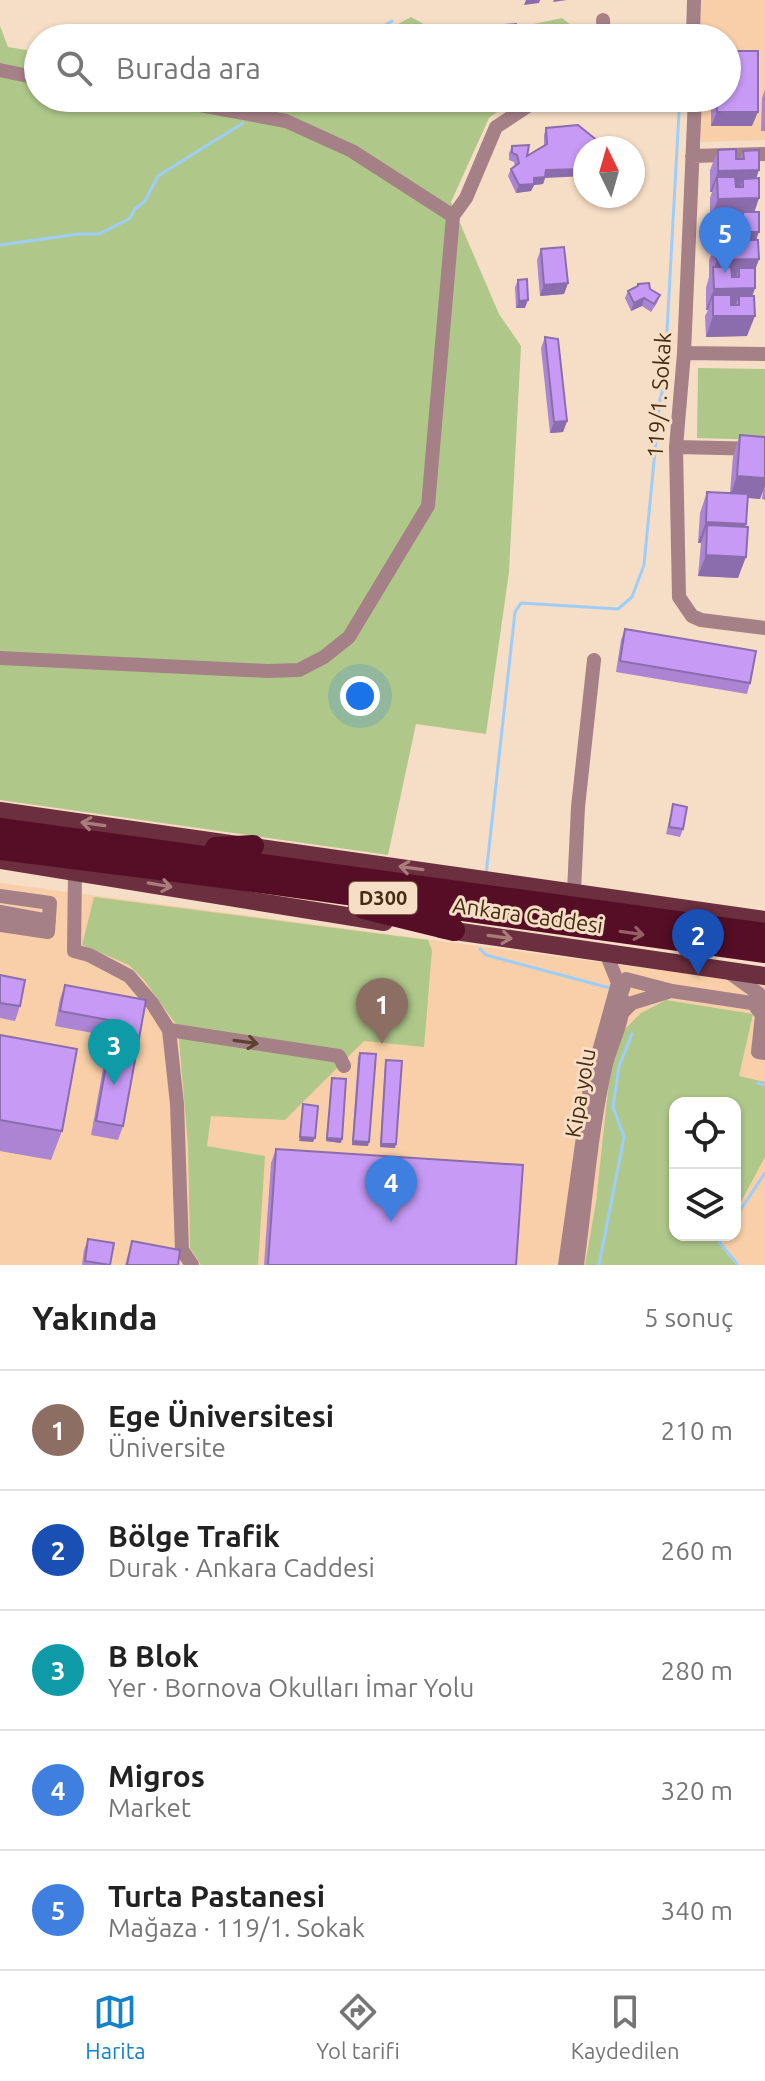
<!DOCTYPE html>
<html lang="tr">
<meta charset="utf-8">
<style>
body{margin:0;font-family:Ubuntu,sans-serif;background:#f6f6f6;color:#222}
.controls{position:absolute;right:24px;bottom:24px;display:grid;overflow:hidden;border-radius:16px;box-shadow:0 2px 6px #0004}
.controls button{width:72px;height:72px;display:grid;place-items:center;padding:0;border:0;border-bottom:2px solid #e0e0e0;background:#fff;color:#222;font:40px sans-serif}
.compass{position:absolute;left:573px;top:136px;width:72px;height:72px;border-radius:50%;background:#fff;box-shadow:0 2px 6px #0004;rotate:355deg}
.you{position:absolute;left:360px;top:696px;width:28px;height:28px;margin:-20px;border:6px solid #fff;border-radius:50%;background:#1a73e8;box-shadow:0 0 0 12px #1a73e833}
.badge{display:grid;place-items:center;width:52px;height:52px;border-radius:50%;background:#1481cb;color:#fff;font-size:26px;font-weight:700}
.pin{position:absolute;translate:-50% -66px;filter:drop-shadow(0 2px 4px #0008)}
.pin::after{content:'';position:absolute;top:42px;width:28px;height:24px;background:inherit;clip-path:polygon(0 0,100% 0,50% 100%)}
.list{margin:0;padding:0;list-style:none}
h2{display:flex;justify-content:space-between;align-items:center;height:104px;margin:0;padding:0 32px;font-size:34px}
h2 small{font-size:26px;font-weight:400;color:#767676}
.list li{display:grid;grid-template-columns:52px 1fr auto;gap:24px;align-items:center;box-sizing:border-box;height:120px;padding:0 32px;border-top:2px solid #e0e0e0}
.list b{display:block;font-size:30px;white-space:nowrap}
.list p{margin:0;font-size:26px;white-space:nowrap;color:#767676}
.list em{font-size:26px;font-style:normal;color:#767676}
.icon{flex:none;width:44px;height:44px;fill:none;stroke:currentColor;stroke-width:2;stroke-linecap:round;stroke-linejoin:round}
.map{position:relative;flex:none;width:765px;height:1265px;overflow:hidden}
.search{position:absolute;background:#fff;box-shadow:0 2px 6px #0004;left:24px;right:24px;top:24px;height:88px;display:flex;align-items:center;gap:20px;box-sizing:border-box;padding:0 28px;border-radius:44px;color:#767676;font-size:30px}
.sheet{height:704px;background:#fff}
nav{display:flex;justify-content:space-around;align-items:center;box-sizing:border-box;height:112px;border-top:2px solid #e0e0e0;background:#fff;font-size:22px;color:#767676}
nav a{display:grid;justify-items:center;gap:4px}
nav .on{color:#1481cb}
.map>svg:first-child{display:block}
.built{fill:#f8cfa8;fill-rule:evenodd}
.green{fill:#afc88a}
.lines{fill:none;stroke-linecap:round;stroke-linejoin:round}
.stream{stroke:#9dcefa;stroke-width:3}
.minor{stroke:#a58087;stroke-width:14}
.major{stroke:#6c2f3f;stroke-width:18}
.highway{stroke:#560d26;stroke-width:22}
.wall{fill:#ab84d3}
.shaded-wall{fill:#8b6cac}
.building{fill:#c79af5;stroke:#8b6cac;stroke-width:2}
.oneway{stroke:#aa7d7b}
.oneway2{stroke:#966066}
.oneway3{stroke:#5c412f}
.labels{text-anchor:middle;stroke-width:6;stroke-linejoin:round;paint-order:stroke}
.shield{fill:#f6ddc5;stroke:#796148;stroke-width:2}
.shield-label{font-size:20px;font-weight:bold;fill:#442c12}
.street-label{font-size:22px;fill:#442c12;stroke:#f6ddc5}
</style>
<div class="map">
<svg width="765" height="1265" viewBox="0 0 765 1265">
<rect width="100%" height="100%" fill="#f6ddc5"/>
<path class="built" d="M 701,0 L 765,0 L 765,140 L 701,142 L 701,98 L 727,98 L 727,38 L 701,38 Z
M 0,883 L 765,984 L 765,1265 L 0,1265 ZM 675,1103 L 735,1103 L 735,1235 L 675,1235 Z"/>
<path class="green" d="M 411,17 L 449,38 L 372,38 Z
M 562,18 L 587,38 L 510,38 L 534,24 Z
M 0,26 L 8,47 L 38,52 L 38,98 L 515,98 L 489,118 L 451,202 L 499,314 L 521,346 L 509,572 L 486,734 L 416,724 L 388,855 L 0,800 Z
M 698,368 L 765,369 L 765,440 L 697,438 Z
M 94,897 L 428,940 L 432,950 L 424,1047 L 364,1041 L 285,1120 L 211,1116 L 207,1146 L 265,1156 L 258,1265 L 201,1265 L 190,1248 L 188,1146 L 178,1027 L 144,980 L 129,965 L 82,945 Z
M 666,1000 L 753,1014 L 739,1076 L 765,1082 L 765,1157 L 735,1213 L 735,1103 L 675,1103 L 675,1235 L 723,1235 L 720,1242 L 739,1265 L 585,1265 L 596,1202 L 610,1072 L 623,1031 L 641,1013 Z"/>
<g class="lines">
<path class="stream" d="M 364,38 L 392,21
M 258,103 L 267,98
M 0,245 L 79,234 L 99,234 L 129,219 L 135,209 L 145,201 L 158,176 L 243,123
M 486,875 L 515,612 L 521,603 L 618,609 L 632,597 L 644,565 L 660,399 C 668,378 663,354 667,331 L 679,112
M 480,949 L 486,955 L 610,988
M 758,1083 L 765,1085
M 735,1218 L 765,1173
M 724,1235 L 719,1242 L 738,1265
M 599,1265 L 624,1137 L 613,1107 L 619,1066 L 632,1034"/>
<path class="minor" d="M 603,20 L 604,38
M 693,38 L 694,0
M 0,70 L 38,78
M 162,98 L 286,121 L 352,151 L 453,216
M 695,98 L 684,353 L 676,447 L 679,597 L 692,616 L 701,620 L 765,628
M 692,156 L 765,154
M 684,353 L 765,354
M 676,447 L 765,449
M 0,658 L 268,671 L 299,670 L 324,657 L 349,637 L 428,506 L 453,216 L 466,198 L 496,127 L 540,98
M 75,871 L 74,951 L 89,955 L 129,976 L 152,1003 L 169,1030 L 177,1104 L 182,1250 L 192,1265
M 574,891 L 578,807 L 594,660
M 0,896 L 50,903 L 48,932 L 0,925
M 0,912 L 49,921
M 730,973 L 759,994 L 765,1003
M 626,979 L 672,991 L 765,1005
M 753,1003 L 762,1015 L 758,1052 L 765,1053
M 622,1013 L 632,1003 L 668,992
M 169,1030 L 339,1056 L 344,1066
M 565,1265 L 591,1080 L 618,983 L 606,953
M 577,1265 C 586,1199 591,1129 606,1064 C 611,1043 628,1014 621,994 L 625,983"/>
<path class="major" d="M 0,811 L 765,920
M 0,860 L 384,922
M 441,929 L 765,976"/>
<path class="highway" d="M 0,829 L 765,934
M 216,848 L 253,846
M 0,849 L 246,880 L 765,952
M 364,908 L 454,930"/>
</g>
<path class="wall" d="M 765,89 L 765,131 L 761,131 L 762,98 Z
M 711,98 L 727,98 L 752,126 L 711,126 Z
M 578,125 L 545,178 L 543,184 L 534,185 L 531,191 L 516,193 L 508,176 L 511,169 L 515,166 L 514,162 L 509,160 L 509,153 L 512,146 L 527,156 L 544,145 L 544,135 L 546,128 Z
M 718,150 L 736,159 L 740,159 L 743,151 L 756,178 L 759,198 L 754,212 L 759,259 L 755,270 L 755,288 L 752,296 L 747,336 L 706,337 L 705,316 L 708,310 L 706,310 L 706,288 L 709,277 L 709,260 L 712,253 L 710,253 L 709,232 L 714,219 L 710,219 L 710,198 L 712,192 L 710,192 L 710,170 Z
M 541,249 L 568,283 L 564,294 L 540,296 L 537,260 Z
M 518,280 L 525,308 L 516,308 L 515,287 Z
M 638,284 L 660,295 L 657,303 L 651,312 L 642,306 L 631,311 L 625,298 L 628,291 L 637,287 Z
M 545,337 L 567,421 L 563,432 L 550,433 L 541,348 Z
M 740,435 L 765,437 L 765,500 L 762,499 L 763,491 L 760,499 L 748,498 L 738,578 L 698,576 L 701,543 L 698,543 L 700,513 L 707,492 L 730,493 L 733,456 Z
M 625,629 L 750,683 L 747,694 L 616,672 L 621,640 Z
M 673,804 L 683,829 L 680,837 L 666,834 Z
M 0,975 L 20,1006 L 15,1021 L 0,1018 Z
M 65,985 L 146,1000 L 123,1126 L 118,1140 L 91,1135 L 109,1036 L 55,1026 L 60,999 Z
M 0,1035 L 62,1131 L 51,1160 L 0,1151 Z
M 360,1053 L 368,1146 L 352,1145 L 358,1057 Z
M 386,1060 L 395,1148 L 380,1147 L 385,1063 Z
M 332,1078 L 341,1143 L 326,1141 Z
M 276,1149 L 516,1265 L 264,1265 L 271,1163 Z
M 88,1239 L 110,1265 L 82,1265 L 84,1250 Z
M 132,1241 L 178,1265 L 125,1265 Z"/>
<path class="shaded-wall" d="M 526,0 L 540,0 L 539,3 L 524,5 Z
M 554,0 L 567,0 L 553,2 Z
M 516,30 L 515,33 L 504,34 L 505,31 Z
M 717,112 L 758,112 L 752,126 L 711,126 Z
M 585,169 L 585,176 L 545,178 L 543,184 L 534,185 L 531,191 L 516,193 L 519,185 L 546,170 Z
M 759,170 L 752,191 L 743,187 L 743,179 L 739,191 L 717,177 L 712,192 L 710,192 L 718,171 Z
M 759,198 L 752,219 L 743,212 L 740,219 L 717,219 L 717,211 L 714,219 L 710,219 L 718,199 Z
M 717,232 L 759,232 L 751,252 L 743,248 L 743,240 L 738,253 L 717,239 L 712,253 L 710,253 Z
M 759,259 L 751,280 L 739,277 L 739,268 L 735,281 L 713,271 L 717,260 Z
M 568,283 L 564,294 L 540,296 L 544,285 Z
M 755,288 L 748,309 L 739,305 L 739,296 L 734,309 L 713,295 L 708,310 L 706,310 L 714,289 Z
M 644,298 L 642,306 L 631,311 L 634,303 Z
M 528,300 L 525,308 L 516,308 L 519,301 Z
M 713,316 L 755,316 L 747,336 L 706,337 Z
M 567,421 L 563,432 L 550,433 L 554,422 Z
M 737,476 L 765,478 L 765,485 L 760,499 L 730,496 Z
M 706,522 L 746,524 L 739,545 L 707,525 L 701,543 L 698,543 Z
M 706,555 L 746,557 L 738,578 L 698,576 Z
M 300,1137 L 315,1138 L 313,1142 L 299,1141 Z
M 327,1138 L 342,1139 L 341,1143 L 326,1141 Z
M 353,1141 L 369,1142 L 368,1146 L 352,1145 Z
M 381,1144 L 396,1144 L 395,1148 L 380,1147 Z"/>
<path class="building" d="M 516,24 L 516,30 L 505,31 L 505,25 Z
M 727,51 L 758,51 L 758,112 L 717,112 L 717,98 L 727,98 Z
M 578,125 L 599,142 L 621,142 L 622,148 L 585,148 L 585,169 L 546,170 L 545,177 L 534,178 L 534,184 L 519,185 L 511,169 L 519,163 L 517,155 L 512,153 L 512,146 L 529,145 L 527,156 L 547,144 L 546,128 Z
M 736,149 L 736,159 L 744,159 L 743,151 L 759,150 L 759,170 L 718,171 L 718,150 Z
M 717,177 L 735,177 L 736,187 L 743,187 L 743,179 L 759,178 L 759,198 L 718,199 Z
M 717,211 L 735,211 L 735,221 L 743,221 L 743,212 L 759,212 L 759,232 L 717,232 Z
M 717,239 L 735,239 L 735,249 L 743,248 L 743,240 L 758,240 L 759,259 L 717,260 Z
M 564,247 L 568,283 L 544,285 L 541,249 Z
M 713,267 L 731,267 L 732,277 L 739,277 L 739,268 L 755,268 L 755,288 L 714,289 Z
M 527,279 L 528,300 L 519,301 L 518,280 Z
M 649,283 L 650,289 L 660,295 L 654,304 L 644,298 L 634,303 L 628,291 L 638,286 L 638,284 Z
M 713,295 L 731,295 L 731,305 L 739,305 L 739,296 L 754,296 L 755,316 L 713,316 Z
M 545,337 L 558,339 L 567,421 L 554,422 Z
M 740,435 L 765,437 L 765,478 L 737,476 Z
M 707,492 L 748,494 L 746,524 L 706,522 Z
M 707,525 L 748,527 L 746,557 L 706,555 Z
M 625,629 L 756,651 L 750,683 L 620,661 Z
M 673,804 L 687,807 L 683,829 L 669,827 Z
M 0,975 L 25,980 L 20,1006 L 0,1003 Z
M 65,985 L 146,1000 L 123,1126 L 96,1121 L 114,1021 L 60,1011 Z
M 0,1035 L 77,1049 L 62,1131 L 0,1120 Z
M 360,1053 L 376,1054 L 369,1142 L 353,1141 Z
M 386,1060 L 402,1061 L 396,1144 L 381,1144 Z
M 332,1078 L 346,1079 L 342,1139 L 327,1138 Z
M 303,1104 L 318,1106 L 315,1138 L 300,1137 Z
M 276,1149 L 523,1165 L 516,1265 L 268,1265 Z
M 88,1239 L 114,1243 L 110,1265 L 85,1261 Z
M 132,1241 L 180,1250 L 178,1265 L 127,1265 Z"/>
<defs><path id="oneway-shaft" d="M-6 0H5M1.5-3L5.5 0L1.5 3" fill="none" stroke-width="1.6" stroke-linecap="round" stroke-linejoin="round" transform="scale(2)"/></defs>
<g class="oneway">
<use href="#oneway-shaft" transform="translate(93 824) rotate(-172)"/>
<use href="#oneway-shaft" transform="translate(411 868) rotate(-172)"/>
<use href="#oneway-shaft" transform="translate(160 885) rotate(10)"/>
<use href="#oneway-shaft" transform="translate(500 937) rotate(8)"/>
</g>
<use class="oneway2" href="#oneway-shaft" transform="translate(632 933) rotate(8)"/>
<use class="oneway3" href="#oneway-shaft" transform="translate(246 1042) rotate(8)"/>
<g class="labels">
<rect class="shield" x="349" y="882" width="68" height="32" rx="6"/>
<g class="shield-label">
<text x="383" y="905">D300</text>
</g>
<g class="street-label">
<text transform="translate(659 395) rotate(-86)" y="8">119/1. Sokak</text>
<text transform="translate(528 915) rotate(8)" y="8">Ankara Caddesi</text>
<text transform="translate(580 1093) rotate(-80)" y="8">Kipa yolu</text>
</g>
</g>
</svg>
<div class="controls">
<button><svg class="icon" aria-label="locate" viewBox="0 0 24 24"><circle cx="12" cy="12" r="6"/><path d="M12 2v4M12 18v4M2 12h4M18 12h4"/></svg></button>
<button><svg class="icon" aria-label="layers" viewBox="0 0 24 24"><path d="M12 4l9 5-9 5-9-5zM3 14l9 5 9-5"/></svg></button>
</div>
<svg class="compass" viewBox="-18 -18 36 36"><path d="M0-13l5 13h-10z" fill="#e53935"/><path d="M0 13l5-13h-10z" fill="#767676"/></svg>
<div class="you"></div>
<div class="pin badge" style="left:382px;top:1044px;background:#8d6e63">1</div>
<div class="pin badge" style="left:698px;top:975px;background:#1a4fb4">2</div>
<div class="pin badge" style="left:114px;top:1085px;background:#0f9aa8">3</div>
<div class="pin badge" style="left:391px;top:1222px;background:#3f7fe0">4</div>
<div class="pin badge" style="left:725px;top:273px;background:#3f7fe0">5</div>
<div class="search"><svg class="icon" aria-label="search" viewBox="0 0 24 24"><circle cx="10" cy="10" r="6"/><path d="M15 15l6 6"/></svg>Burada ara</div>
</div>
<section class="sheet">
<h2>Yakında<small>5 sonuç</small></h2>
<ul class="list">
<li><span class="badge" style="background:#8d6e63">1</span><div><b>Ege Üniversitesi</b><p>Üniversite</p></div><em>210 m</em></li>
<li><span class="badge" style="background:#1a4fb4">2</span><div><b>Bölge Trafik</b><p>Durak · Ankara Caddesi</p></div><em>260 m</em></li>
<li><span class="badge" style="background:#0f9aa8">3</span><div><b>B Blok</b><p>Yer · Bornova Okulları İmar Yolu</p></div><em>280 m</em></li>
<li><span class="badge" style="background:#3f7fe0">4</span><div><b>Migros</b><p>Market</p></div><em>320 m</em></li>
<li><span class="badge" style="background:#3f7fe0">5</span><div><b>Turta Pastanesi</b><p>Mağaza · 119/1. Sokak</p></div><em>340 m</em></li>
</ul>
</section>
<nav>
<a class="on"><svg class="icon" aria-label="map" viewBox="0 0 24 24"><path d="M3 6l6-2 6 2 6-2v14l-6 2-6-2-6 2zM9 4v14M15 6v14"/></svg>Harita</a>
<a><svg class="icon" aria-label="directions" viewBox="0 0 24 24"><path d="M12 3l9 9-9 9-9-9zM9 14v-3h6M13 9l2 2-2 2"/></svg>Yol tarifi</a>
<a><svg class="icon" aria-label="saved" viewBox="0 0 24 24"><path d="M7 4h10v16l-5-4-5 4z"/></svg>Kaydedilen</a>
</nav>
